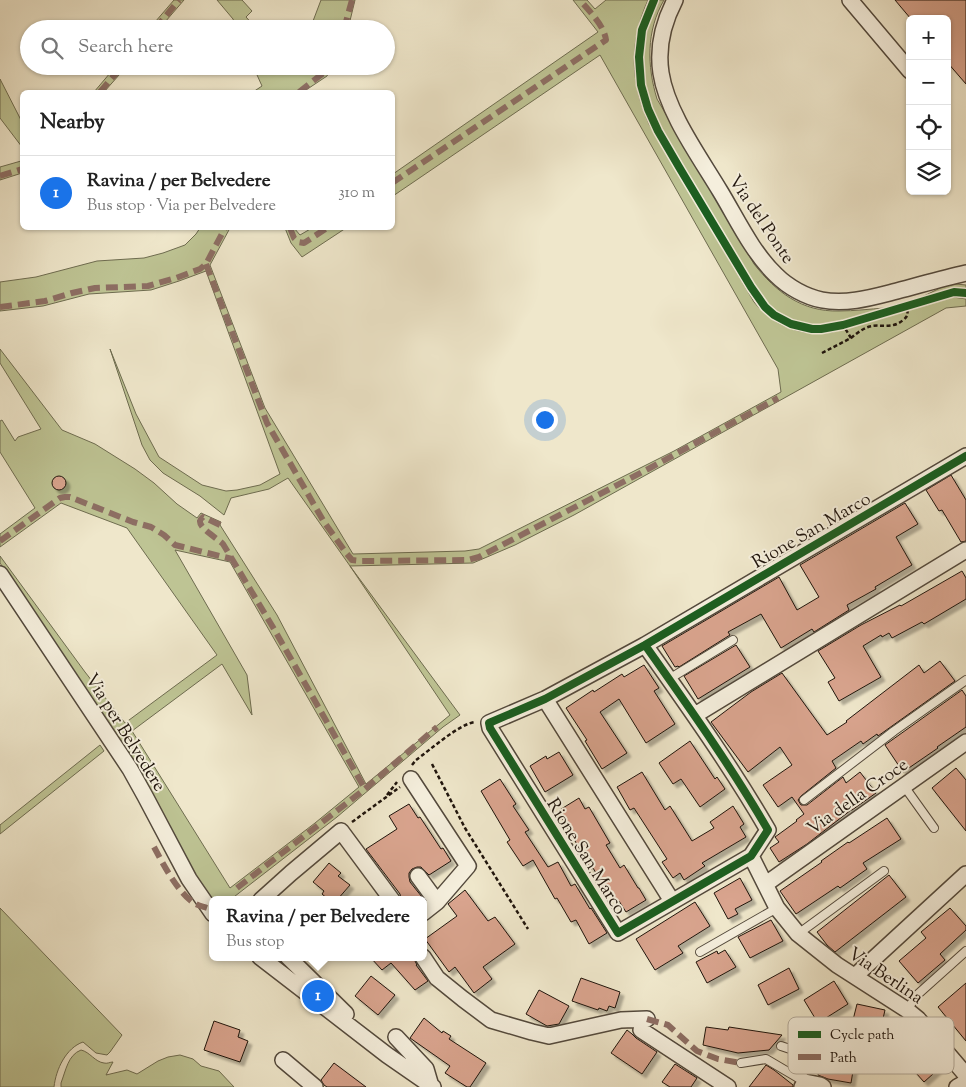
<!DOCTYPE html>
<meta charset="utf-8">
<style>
body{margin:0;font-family:"Sorts Mill Goudy",serif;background:#f6f6f6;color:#222}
.controls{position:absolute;right:15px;top:15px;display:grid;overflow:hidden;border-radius:8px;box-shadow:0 1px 4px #0004}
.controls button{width:45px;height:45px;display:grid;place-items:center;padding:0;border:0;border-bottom:1px solid #e0e0e0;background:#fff;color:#222;font:25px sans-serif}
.you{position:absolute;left:544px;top:419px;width:18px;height:18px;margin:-12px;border:4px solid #fff;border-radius:50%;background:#1a73e8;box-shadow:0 0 0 8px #1a73e833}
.badge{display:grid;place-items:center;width:32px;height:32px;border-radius:50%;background:#1a73e8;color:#fff;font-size:16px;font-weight:700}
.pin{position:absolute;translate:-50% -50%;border:2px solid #fff;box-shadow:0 1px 5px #0006}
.popup{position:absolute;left:209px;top:896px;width:218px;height:65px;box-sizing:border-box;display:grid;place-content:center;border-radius:8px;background:#fff;filter:drop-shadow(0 1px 4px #0005);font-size:16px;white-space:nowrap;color:#767676}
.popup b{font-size:19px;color:#222}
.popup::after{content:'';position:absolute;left:50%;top:100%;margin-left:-10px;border:10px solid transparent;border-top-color:#fff}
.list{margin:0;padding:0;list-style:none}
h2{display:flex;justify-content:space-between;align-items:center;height:65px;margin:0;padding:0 20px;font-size:21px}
h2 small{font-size:16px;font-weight:400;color:#767676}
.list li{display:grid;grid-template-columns:32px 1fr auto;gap:15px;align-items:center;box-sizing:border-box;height:75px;padding:0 20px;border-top:1px solid #e0e0e0}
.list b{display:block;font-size:19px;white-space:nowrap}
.list p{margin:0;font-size:16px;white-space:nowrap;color:#767676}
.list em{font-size:16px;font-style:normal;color:#767676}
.icon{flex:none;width:28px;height:28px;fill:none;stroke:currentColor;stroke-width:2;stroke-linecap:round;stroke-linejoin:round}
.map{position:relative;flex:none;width:966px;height:1087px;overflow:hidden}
.search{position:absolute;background:#fff;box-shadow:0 1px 4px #0004;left:20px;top:20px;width:375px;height:55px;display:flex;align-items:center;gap:12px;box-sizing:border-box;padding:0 18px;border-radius:28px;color:#767676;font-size:19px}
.panel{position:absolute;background:#fff;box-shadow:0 1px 4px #0004;left:20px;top:90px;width:375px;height:140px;border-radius:8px}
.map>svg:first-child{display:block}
.green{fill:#bec494;stroke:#6e6c50;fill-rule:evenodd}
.building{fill:#d9a48e;stroke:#1f140c;filter:url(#shadow)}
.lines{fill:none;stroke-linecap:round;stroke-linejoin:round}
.lane-casing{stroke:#53493c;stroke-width:10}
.street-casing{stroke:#53493c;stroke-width:18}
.path{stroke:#1f140c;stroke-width:2.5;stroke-dasharray:4 2.5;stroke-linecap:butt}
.lane{stroke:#f5efdd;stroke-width:8}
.street{stroke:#f5efdd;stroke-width:15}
.quiet{stroke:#8d6e63;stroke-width:6;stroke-dasharray:12 6;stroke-linecap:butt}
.cycleway-casing{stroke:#f5efdd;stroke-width:11}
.cycleway{stroke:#1b5e20;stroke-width:8}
.labels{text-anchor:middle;stroke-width:4;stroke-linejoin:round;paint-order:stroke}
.street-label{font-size:18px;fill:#1f140c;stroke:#f5efdd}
.key{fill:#f5efdd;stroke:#b5ad9e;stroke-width:1}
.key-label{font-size:14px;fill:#1f140c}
</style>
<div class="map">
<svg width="966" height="1087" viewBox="0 0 966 1087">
<defs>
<filter id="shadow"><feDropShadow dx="4" dy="4" stdDeviation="1" flood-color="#0004"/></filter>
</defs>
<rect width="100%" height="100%" fill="#efe7cb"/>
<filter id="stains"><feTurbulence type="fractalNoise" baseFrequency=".004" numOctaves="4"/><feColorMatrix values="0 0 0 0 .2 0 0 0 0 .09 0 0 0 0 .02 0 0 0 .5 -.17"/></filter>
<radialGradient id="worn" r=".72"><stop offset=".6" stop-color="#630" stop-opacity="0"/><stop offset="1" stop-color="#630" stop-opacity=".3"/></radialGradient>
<path class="green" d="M 174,0 L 184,0 L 159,29 L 149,29 Z
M 217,0 L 242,0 L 252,11 L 246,17 L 257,29 L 237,29 L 233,19 Z
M 321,0 L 355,0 L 348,29 L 310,29 Z
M 573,0 L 587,0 L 595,9 L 606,0 L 648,0 C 629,43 630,81 649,124 L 754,302 C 773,326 802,337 832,332 L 953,297 L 966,299 L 966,306 L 946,308 L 574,515 L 515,545 L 473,563 L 350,566 L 460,715 L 443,727 L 337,817 L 230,900 L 213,900 L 213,902 L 196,879 L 111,730 L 0,563 L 0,556 L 85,672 L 125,723 L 217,655 L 127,528 L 61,503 L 0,547 L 0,534 L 35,508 L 0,452 L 0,421 L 2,420 L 15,441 L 18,437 L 41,429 L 0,363 L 0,349 L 62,430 L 95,444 L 135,469 L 154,483 L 177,504 L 197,518 L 201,513 L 221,522 L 220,525 L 277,615 L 366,784 L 450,715 L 350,566 L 288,478 L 269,489 L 231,498 L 224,515 L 200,496 L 163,473 L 150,460 L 142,445 L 110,349 L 136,414 L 159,457 L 202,485 L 226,491 L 237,490 L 260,485 L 280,474 L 206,271 L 179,281 L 151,290 L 89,294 L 43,306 L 0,311 L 0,282 L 36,277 L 97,261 L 144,258 L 163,253 L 185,245 L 196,234 L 200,228 L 230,228 L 210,265 L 265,408 L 353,554 L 465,551 L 479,549 L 674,451 L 781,392 L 778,369 L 600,55 L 393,196 L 393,174 L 598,32 ZM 175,550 L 230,562 L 359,787 L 315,823 L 230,888 L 132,731 L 222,664 L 252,715 L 247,675 Z
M 658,0 L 664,0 C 646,31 647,66 657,99 L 754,264 C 776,292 802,312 839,311 C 854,311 870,309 885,308 C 838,323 805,340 764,301 L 660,126 C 653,113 646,98 644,83 C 640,55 644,24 658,0 Z
M 116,66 L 127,66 L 104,92 L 94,92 Z
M 253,66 L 292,66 L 294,68 L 295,66 L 332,66 L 327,76 L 303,92 L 253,92 L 262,86 Z
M 0,79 L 22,122 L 22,147 L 0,118 Z
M 22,153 L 22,173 L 0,180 L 0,167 L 21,161 L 21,154 Z
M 285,228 L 294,228 L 300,235 L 312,228 L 346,228 L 302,257 L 291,243 Z
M 956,284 L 966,285 L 966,289 L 955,288 L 918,299 L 944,286 Z
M 100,745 L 104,751 L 0,834 L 0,825 Z
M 0,908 L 122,1035 L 110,1052 L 107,1055 L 96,1053 L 83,1042 C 66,1048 56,1069 54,1087 L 0,1087 Z
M 81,1050 C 90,1052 95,1062 104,1063 C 107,1064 110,1062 113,1062 L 106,1075 L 127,1070 L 137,1074 L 158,1061 L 168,1057 L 180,1055 L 193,1059 L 201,1066 L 219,1071 L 234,1087 L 61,1087 L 61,1083 C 66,1070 68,1055 81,1050 Z"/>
<path class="building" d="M 895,0 L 966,0 L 966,84 L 947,62 L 947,19 L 911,19 Z
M 951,475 L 966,500 L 966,541 L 961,542 L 942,510 L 939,511 L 926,490 Z
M52 483a7 7 0 1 1 14 0a7 7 0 1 1-14 0Z
M 905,503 L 918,524 L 896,537 L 912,565 L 875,587 L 876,589 L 847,605 L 849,610 L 814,632 L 812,629 L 781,648 L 761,614 L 728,632 L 730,635 L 679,667 L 678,666 L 675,667 L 662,646 L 779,577 L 797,610 L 819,597 L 800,565 Z
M 962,571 L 966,578 L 966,599 L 924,624 L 922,622 L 892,638 L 889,633 L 882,637 L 881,635 L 863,646 L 881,677 L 839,701 L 828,682 L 835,678 L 818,651 L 861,625 L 900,605 L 901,606 Z
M 736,645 L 750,667 L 698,699 L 684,676 Z
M 940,661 L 955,681 L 878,736 L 877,734 L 863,744 L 861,741 L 832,761 L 836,768 L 801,796 L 798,800 L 801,805 L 807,805 L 843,777 L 846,783 L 860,772 L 876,793 L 852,810 L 851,810 L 807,844 L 779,862 L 770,848 L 779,842 L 775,837 L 797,821 L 796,820 L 804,814 L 792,797 L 778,807 L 763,785 L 792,765 L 780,747 L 748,772 L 711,722 L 751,692 L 782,673 L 827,735 L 847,722 L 846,721 L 919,665 L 924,673 Z
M 644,665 L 659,688 L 654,691 L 675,724 L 646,743 L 619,699 L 600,712 L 627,753 L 602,769 L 585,741 L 587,740 L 566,708 L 593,690 L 594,692 L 622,674 L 624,677 Z
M 962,690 L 966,696 L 966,727 L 937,747 L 938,748 L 903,772 L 885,745 Z
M 690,741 L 715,779 L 717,777 L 725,789 L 700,807 L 681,779 L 673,784 L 659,763 Z
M 559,752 L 573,775 L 545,792 L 530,766 L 546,756 L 547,759 Z
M 956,768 L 966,780 L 966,831 L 932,788 Z
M 642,772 L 665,810 L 670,806 L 692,841 L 714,828 L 710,822 L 733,806 L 744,824 L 740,827 L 746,837 L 702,863 L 705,866 L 684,880 L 680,873 L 673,878 L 662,862 L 667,859 L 634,808 L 630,810 L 617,787 Z
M 500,779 L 516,804 L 513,806 L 529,830 L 525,832 L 548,867 L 558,862 L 571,886 L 575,884 L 590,909 L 591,908 L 607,933 L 589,944 L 576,920 L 571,922 L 557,898 L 555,899 L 533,860 L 523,866 L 507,842 L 510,840 L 481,791 Z
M 579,798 L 585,809 L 589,807 L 610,843 L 606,845 L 620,868 L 624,865 L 638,888 L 639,888 L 646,900 L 626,912 L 619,901 L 616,903 L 602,880 L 601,881 L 593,868 L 591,869 L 558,811 Z
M 409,804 L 418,818 L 420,817 L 441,849 L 443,848 L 451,861 L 429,875 L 421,867 L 417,867 L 412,869 L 409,873 L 409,877 L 410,882 L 422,897 L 418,900 L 401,900 L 400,894 L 366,849 L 397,829 L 389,816 Z
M 887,818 L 901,839 L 863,863 L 867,869 L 840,888 L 838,886 L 796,914 L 780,891 L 822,862 L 821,861 L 848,842 L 849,843 Z
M 329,863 L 341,873 L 338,876 L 350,885 L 337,900 L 329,900 L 322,894 L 324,891 L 313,882 Z
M 889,875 L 906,897 L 835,952 L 827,945 L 817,932 Z
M 740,878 L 752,900 L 735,909 L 738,914 L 728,919 L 714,893 Z
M 465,890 L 488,921 L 495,917 L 515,944 L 483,967 L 492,979 L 474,993 L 455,967 L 449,972 L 425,939 L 457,916 L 448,904 Z
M 695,902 L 710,926 L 678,946 L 683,953 L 655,970 L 636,939 Z
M 950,908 L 966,926 L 966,930 L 940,954 L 945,960 L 918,983 L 899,961 L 926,938 L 921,932 Z
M 771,920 L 783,941 L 750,958 L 738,937 Z
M 725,950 L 736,967 L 707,983 L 696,962 L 717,951 L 718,954 Z
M 370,957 L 413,957 L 417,965 L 416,965 L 428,981 L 415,990 L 391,963 L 382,970 Z
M 789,968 L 799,989 L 768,1005 L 758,985 Z
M 371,976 L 395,995 L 378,1015 L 355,996 Z
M 581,978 L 620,992 L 615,1008 L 609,1006 L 607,1011 L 599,1008 L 598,1010 L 572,1001 Z
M 834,981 L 848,1004 L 818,1023 L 804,1000 Z
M 966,983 L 966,1041 L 938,1007 Z
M 539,990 L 569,1006 L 559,1024 L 547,1026 L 526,1014 Z
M 857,1004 L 885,1010 L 882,1023 L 891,1025 L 888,1037 L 851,1028 Z
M 424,1018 L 442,1033 L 443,1031 L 451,1036 L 449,1039 L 486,1063 L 470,1087 L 467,1087 L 445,1073 L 450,1066 L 410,1038 Z
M 214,1021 L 240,1030 L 238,1037 L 248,1041 L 240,1062 L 204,1050 Z
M 706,1027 L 728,1030 L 729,1027 L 782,1035 L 769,1050 L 738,1053 L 703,1045 Z
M 627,1030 L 632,1034 L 636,1038 L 657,1052 L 642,1074 L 611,1053 Z
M 918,1038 L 943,1065 L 924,1082 L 900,1055 Z
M 822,1053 L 855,1059 L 851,1083 L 828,1079 L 818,1075 Z
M 334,1063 L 366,1087 L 327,1087 L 324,1085 L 321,1080 Z
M 675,1064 L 697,1078 L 691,1087 L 670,1087 L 662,1082 Z
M 766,1065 L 774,1070 L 793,1085 L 793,1087 L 749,1087 Z"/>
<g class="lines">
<defs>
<path id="lane" d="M 669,679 L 733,640
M 904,786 L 934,828
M 804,800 L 894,731 L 966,680
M 798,934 L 884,871
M 700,952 L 777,908
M 907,1010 L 917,995 L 966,951
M 781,1046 L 793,1050 L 797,1057 L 805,1082
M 741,1063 L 766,1059 L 805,1082"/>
<path id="street" d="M 675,0 C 663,23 657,47 661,73 C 667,112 699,156 720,191 C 737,219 752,252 776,275 C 788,287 806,297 822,300 C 847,305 873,297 897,291 C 920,285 943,278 966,273
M 850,0 L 910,71
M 0,574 L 130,769 L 145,796 L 189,879 L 213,914
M 645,645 C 688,706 731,766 768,830 L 751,856 L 618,933 L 490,728 L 489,723 L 545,699 L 645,645 L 966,456
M 545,699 L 672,901
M 695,715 L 966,550
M 411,779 L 468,866 L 437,902
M 751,856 L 777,908 L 798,934 L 837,965 L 907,1010 L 918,1019 L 966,1075
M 418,876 L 437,902 L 423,913
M 770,881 L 966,742
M 261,900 L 291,873 L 341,831 L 392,900
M 260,957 L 387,1055 L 433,1087
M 288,957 L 346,1014
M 423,957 L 437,978 L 463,999 L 491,1020 L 532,1032 L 549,1036 L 621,1020 L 647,1019
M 855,976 L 966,874
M 641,1030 L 728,1087
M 396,1037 L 426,1069 L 431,1086
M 283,1060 L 315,1087
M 802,1087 L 805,1082 L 820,1085 L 823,1087
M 957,1087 L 966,1082"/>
</defs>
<use href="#lane" class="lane-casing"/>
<use href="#street" class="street-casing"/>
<path class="path" d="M 851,338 C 856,334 862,329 868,327 C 880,323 892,330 903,320 C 909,316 908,312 906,306
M 822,353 L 851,338 L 843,325
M 432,764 L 465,828 L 528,929
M 412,765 L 416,760 C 430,750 459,724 475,722
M 387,795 L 397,782
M 352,822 L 400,787"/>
<use href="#lane" class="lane"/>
<use href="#street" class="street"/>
<path class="quiet" d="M 155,29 L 179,0
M 344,29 L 352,0
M 100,92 L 122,66
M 299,92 L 326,71 L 328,66
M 0,176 L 22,169
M 392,183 L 606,40 C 604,25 589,11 580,0
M 290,228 L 294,238 L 298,242 L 304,243 L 327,228
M 206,264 L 267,423 L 324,522 L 347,554 L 352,560 L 362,561 L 468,560 L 479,557 L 650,468 L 778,398
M 0,307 L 45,301 L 72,293 L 95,288 L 148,286 L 176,278 L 200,269 L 206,264 L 225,228
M 220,525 L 203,517 C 202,518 200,519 200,521 C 199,528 218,539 223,544 L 274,629 L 365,789
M 0,541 L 60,498 L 65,497 L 70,497 L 133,522 L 151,527 L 164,535 L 175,545 L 232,559
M 154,847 C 163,864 175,887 190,900 C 195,905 201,906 207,908
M 237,888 L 365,789 L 437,727
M 647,1019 L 668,1025 L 697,1051 L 718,1059 L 741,1063"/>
<defs>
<path id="cycleway" d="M 654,0 L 642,30 L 639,57 L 641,85 L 648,109 L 658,131 L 679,167 L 751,287 L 765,307 L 774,315 L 791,324 L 812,329 L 821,329 L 843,325 L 954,292 L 966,293
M 645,645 C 688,706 731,766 768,830 L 751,856 L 618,933 L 490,728 L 489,723 L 545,699 L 645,645 L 966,456"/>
</defs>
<use href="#cycleway" class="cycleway-casing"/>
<use href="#cycleway" class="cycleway"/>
</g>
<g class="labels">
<g class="street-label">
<text transform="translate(762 219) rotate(56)" y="6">Via del Ponte</text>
<text transform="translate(811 530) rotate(-30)" y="6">Rione San Marco</text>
<text transform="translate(126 732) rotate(58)" y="6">Via per Belvedere</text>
<text transform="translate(857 796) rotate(-35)" y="6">Via della Croce</text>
<text transform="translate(587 856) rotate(58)" y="6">Rione San Marco</text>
<text transform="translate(886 975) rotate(34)" y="6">Via Berlina</text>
</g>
</g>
<rect x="788" y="1017" width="166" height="57" rx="8" class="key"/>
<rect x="798" y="1031" width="23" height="7" fill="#1b5e20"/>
<rect x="798" y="1054" width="23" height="6" fill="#8d6e63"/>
<g class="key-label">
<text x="830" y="1039">Cycle path</text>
<text x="830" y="1062">Path</text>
</g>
<rect width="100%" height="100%" filter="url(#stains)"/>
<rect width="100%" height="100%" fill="url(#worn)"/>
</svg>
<div class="controls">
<button>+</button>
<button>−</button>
<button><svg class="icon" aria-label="locate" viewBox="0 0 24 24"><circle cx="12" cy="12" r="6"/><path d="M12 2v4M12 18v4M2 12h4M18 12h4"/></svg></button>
<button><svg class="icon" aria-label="layers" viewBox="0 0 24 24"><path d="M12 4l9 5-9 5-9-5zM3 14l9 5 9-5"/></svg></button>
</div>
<div class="you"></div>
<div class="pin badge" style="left:318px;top:996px">1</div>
<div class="popup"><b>Ravina / per Belvedere</b>Bus stop</div>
<div class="search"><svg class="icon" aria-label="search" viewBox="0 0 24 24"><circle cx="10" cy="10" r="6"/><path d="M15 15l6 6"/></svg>Search here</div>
<section class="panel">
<h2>Nearby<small></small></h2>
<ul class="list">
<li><span class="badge">1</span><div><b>Ravina / per Belvedere</b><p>Bus stop · Via per Belvedere</p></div><em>310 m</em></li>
</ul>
</section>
</div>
